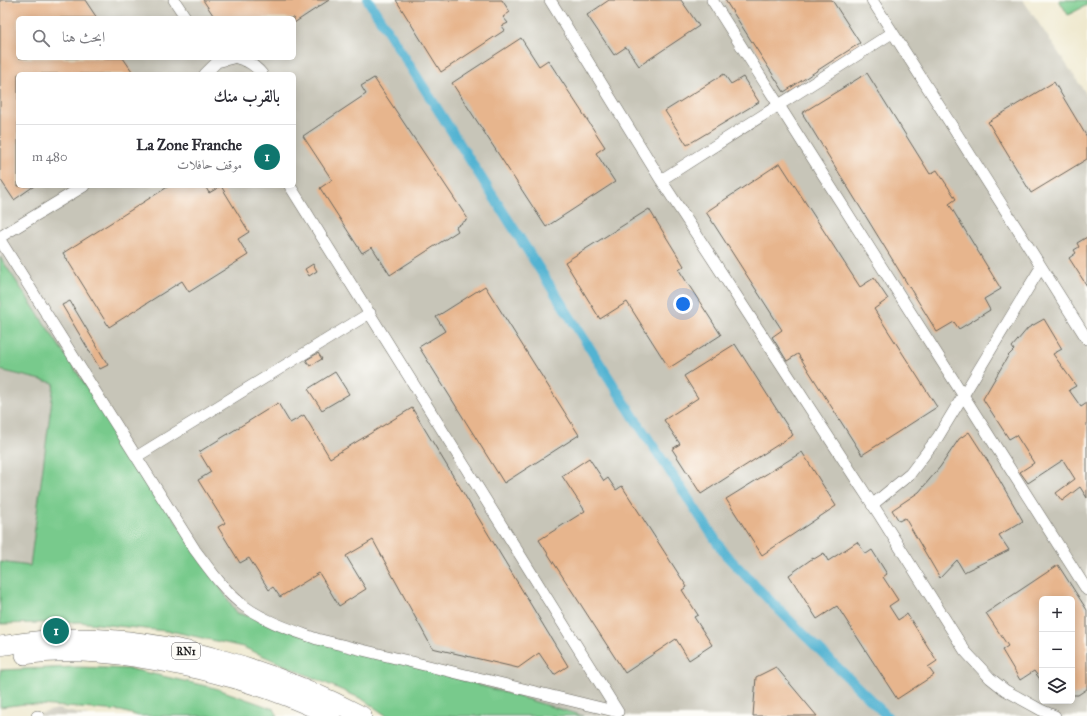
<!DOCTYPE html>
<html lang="ar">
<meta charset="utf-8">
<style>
body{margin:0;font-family:"IM FELL Great Primer",Amiri,serif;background:#f7f7f7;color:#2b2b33;direction:rtl}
.controls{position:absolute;right:12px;bottom:12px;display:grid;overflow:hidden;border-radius:6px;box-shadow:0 2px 10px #0003}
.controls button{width:36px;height:36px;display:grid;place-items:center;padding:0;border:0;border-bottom:1px solid #e1e1e2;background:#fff;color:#2b2b33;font:20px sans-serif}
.you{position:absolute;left:683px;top:304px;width:14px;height:14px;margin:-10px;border:3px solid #fff;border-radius:50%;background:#1a73e8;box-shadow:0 0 0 6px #1a73e833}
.badge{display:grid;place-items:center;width:26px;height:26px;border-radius:50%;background:#0f766e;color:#fff;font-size:13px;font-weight:700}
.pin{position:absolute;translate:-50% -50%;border:2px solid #fff;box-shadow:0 1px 4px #0006}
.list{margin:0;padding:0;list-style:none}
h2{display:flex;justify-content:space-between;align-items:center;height:52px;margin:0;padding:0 16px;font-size:17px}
h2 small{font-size:13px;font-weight:400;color:#7c7c81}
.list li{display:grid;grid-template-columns:26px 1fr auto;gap:12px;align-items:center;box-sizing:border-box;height:64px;padding:0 16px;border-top:1px solid #e1e1e2}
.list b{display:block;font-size:15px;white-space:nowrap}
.list p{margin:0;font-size:13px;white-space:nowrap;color:#7c7c81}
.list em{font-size:13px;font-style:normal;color:#7c7c81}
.icon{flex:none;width:22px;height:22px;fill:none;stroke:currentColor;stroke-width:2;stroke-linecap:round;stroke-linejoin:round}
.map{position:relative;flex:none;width:1087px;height:716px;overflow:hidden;direction:ltr}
.search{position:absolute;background:#fff;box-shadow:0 2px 10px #0003;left:16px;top:16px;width:280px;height:44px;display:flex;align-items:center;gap:10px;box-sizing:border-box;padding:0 14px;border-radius:6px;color:#7c7c81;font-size:15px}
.panel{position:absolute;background:#fff;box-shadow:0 2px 10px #0003;left:16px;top:72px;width:280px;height:116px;border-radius:6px;direction:rtl}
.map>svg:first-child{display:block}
.industrial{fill:#c7c5b8;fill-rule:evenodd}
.green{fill:#78ca8c;stroke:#4a7354}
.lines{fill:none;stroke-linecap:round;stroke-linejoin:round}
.canal{stroke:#53b3d2;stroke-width:10}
.building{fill:#e7b58d}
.minor-casing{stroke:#66645b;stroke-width:12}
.trunk-casing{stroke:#66645b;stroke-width:20}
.minor{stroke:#fff;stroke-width:11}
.trunk{stroke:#fff;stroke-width:19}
.labels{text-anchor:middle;stroke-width:3;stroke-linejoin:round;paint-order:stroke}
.shield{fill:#fdfcf7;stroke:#605f5e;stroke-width:1}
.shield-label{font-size:10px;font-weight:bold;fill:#1c1c1c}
</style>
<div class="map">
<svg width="1087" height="716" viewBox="0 0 1087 716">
<rect width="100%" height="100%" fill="#fdfcf7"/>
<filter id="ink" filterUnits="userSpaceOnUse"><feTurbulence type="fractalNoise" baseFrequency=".025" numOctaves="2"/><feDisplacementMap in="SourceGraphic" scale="8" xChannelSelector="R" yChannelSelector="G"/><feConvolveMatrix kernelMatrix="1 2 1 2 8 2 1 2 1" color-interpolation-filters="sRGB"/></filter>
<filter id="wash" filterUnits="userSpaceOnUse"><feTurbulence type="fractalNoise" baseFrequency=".012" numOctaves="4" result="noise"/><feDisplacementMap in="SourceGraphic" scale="16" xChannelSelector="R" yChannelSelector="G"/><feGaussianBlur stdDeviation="0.9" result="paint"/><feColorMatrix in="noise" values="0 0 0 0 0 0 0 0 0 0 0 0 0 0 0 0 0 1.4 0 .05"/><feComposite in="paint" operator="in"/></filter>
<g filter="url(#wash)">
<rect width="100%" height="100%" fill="#efe9cf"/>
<path class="industrial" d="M 0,0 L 1023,0 L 1087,95 L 1087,716 L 550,716 L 0,570 ZM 18,18 L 294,18 L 294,58 L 18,58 ZM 18,74 L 294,74 L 294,186 L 18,186 ZM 1042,599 L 1072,599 L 1072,701 L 1042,701 Z
M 57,709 L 89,716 L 32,716 Z"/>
<path class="green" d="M 1059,0 L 1087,0 L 1087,5 L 1068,15 Z
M 0,257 L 237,613 L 583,716 L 387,716 L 362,699 L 243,647 L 175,632 L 79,622 L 0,624 L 0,562 L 30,566 L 54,383 L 0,370 Z
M 77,667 L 131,669 L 215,688 L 274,709 L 278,716 L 139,716 L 121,711 L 25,704 L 0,707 L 0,670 Z"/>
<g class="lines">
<path class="canal" d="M 368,0 L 637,422 L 725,554 L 777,608 L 887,716"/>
</g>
<g id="blocks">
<path class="building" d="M 0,0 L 85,0 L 97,18 L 18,18 L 18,58 L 123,58 L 134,74 L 18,74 L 18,186 L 34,186 L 14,200 L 0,179 Z
M 203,0 L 329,0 L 294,23 L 294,18 L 215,18 Z
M 396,0 L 502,0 L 510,12 L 503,17 L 508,23 L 502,26 L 505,30 L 441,72 Z
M 609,0 L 681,0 L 699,26 L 639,66 L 626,47 L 614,55 L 587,15 Z
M 725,0 L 832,0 L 860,43 L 784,92 Z
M 521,38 L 539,66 L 548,60 L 605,147 L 596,153 L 615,182 L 546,227 L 452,83 Z
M 867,73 L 930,174 L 937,170 L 956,199 L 949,204 L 1001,289 L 984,299 L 990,310 L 959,329 L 954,322 L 937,332 L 802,113 Z
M 724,74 L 731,84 L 743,77 L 759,102 L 687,145 L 665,111 Z
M 374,78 L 468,219 L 456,227 L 458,231 L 390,275 L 372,247 L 362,253 L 320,188 L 332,180 L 303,136 L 366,94 L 361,86 Z
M 1054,82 L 1087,137 L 1087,159 L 1031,193 L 988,122 Z
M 780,163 L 860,287 L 874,278 L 888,299 L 874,309 L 937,407 L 862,455 L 798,354 L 787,361 L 772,337 L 782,330 L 706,212 Z
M 169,186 L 205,186 L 209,193 L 221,186 L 249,232 L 238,239 L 248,255 L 189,292 L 182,281 L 109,327 L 63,253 Z
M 649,209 L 684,266 L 679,270 L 721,335 L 669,368 L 627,302 L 600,319 L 565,262 Z
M 1087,237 L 1087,286 L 1069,258 L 1076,253 L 1074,250 L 1079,247 L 1077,243 Z
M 313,264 L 317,271 L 309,276 L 305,269 Z
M 485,286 L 579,435 L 504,483 L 419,347 L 445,331 L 436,317 Z
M 70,301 L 108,365 L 100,369 L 62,305 Z
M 1044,319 L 1062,349 L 1053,354 L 1076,386 L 1069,390 L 1081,407 L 1087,403 L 1087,498 L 1080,487 L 1062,501 L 1056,493 L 1075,479 L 1063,460 L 1028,483 L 1020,472 L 1034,463 L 1016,435 L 1009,439 L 983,399 L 1008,356 L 1014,350 L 1012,347 L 1028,328 Z
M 735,344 L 793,435 L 701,494 L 672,449 L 680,444 L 664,420 L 698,398 L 684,376 Z
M 318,353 L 322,359 L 310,366 L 306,360 Z
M 335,372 L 349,394 L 322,410 L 308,389 Z
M 278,403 L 290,423 L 304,415 L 330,458 L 412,408 L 568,666 L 554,675 L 539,653 L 518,668 L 432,648 L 373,540 L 346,556 L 366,589 L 339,606 L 319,573 L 280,597 L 273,587 L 269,590 L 249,558 L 240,563 L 218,527 L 225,523 L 198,480 L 211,472 L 199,452 Z
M 969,432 L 993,469 L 1023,521 L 999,535 L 1009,550 L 964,572 L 957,560 L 940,578 L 905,518 L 899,521 L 892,510 L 919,492 L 940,467 L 959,439 Z
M 802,452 L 836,506 L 762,555 L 726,499 Z
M 589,458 L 604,481 L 608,478 L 616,490 L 622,486 L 687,587 L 682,590 L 698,615 L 694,617 L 712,645 L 689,660 L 676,639 L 625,673 L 539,540 L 585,511 L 562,476 Z
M 857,542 L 866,554 L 872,550 L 887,574 L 883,577 L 898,600 L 889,606 L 898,620 L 907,614 L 937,661 L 928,667 L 934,675 L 897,699 L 837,606 L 817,619 L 789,575 L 813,558 L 814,559 L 824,553 L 828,561 Z
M 1058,565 L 1087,610 L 1087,689 L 1078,695 L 1072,695 L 1072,599 L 1042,599 L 1042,682 L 1034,671 L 1020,680 L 1002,650 L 1008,646 L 986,613 Z
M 776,667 L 817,716 L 753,716 L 756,677 Z"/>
</g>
</g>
<g filter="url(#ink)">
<use href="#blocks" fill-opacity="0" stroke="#66645b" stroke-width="1"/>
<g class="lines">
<defs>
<path id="minor" d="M 174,0 L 186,18
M 550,0 L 661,180 L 880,516 L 965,651 L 990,678 L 1005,690 L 1041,710 L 1055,716
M 712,0 L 1087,590
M 872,0 L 1087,339
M 237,58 C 248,61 255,65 262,74
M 205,74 L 217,62 L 233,58
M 661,180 L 892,33
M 290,186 L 618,712
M 0,237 L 84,186
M 0,240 L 195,550 C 210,570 225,592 244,606 C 266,622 292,630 317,639 L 618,712
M 136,457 L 370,313
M 872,505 L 910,474 L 938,437 L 1041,267
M 37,716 L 38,716"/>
<path id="trunk" d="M 0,646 C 25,642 50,638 75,638 C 173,638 276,670 362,716
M 25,655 C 61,649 98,652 134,657 C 202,667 269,685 331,716"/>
</defs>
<use href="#minor" class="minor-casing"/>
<use href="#trunk" class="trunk-casing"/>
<use href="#minor" class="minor"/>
<use href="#trunk" class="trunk"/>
</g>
</g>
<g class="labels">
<rect class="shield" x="172" y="643" width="28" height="16" rx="3"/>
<g class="shield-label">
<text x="186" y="655">RN1</text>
</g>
</g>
</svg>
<div class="controls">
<button>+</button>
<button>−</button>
<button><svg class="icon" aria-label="layers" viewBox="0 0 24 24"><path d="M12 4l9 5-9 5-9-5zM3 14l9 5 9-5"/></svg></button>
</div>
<div class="you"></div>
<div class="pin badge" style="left:56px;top:631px">1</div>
<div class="search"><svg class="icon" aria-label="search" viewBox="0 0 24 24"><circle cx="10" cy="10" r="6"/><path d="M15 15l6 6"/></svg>ابحث هنا</div>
<section class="panel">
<h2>بالقرب منك<small></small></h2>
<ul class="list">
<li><span class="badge">1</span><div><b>La Zone Franche</b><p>موقف حافلات</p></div><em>480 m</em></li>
</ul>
</section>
</div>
